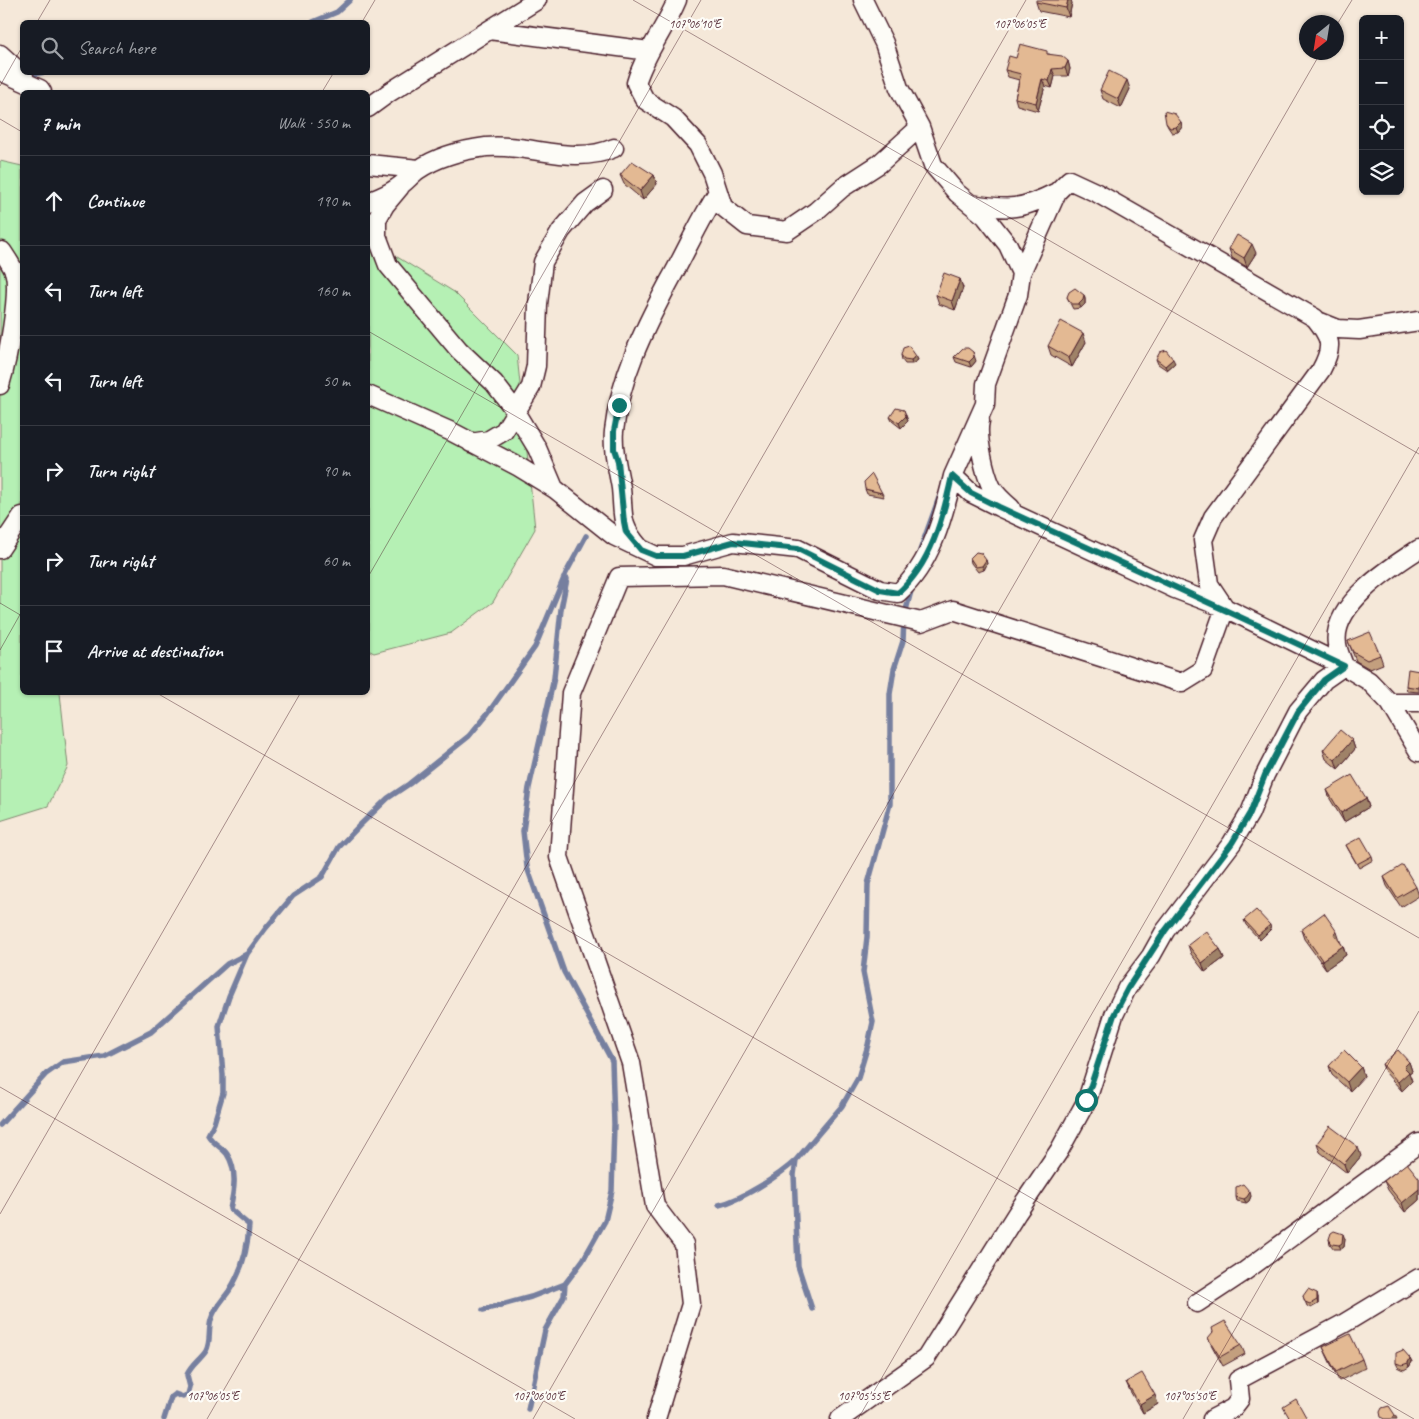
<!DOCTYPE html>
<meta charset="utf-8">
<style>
body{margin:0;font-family:Caveat,sans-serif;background:#20242c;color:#f1f3f6}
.controls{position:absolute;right:15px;top:15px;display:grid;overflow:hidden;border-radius:8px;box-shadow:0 1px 4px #0004}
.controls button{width:45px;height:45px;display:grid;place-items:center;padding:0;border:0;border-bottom:1px solid #363941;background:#171b24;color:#f1f3f6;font:25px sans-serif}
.compass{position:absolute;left:1299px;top:15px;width:45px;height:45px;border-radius:50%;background:#171b24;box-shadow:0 1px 4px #0004;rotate:210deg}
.stop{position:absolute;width:15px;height:15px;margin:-11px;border:4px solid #0f766e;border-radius:50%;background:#fff}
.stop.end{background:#0f766e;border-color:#fff;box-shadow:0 1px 5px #0008}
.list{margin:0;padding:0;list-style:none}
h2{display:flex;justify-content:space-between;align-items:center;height:65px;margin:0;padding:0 20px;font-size:21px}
h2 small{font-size:16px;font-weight:400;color:#9ea1a6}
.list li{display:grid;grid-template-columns:32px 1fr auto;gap:15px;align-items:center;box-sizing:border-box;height:90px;padding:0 20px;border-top:1px solid #363941}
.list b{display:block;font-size:19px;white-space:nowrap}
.list em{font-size:16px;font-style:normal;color:#9ea1a6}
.icon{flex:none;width:28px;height:28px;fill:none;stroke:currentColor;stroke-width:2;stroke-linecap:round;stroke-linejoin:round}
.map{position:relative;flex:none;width:1419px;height:1419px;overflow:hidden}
.search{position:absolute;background:#171b24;box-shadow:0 1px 4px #0004;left:20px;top:20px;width:350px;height:55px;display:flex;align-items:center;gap:12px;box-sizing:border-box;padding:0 18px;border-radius:8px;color:#9ea1a6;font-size:19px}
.panel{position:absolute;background:#171b24;box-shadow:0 1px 4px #0004;left:20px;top:90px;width:350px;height:605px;border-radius:8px}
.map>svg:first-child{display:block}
.green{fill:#b5f0b4;stroke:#808870}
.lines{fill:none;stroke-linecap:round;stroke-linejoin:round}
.stream{stroke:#767f9f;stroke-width:5.5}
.minor-casing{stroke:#4a1f2b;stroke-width:21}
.minor{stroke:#fdfcf7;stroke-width:18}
.wall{fill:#c39f7e;stroke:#4a1f2b}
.shaded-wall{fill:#9f8267;stroke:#4a1f2b}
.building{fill:#e3b993;stroke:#4a1f2b}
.route{stroke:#0f766e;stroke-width:6}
.ticks{fill:none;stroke:#4a1f2b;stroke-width:1;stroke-opacity:0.45}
.ticks-label{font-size:12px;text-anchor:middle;fill:#4a1f2b;stroke:#fdfcf7;stroke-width:4.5;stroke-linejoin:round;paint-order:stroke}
</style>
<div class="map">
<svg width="1419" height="1419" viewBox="0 0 1419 1419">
<rect width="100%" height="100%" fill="#f5e8d9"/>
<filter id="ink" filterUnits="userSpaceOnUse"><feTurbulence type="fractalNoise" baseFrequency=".02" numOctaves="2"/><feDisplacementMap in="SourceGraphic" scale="10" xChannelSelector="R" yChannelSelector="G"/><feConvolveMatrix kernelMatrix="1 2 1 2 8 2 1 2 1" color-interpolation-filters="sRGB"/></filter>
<g filter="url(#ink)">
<path class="green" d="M 0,161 L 22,166 L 22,692 L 60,693 L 68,766 L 48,806 L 0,821 Z
M 368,235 L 381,247 L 454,292 L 517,355 L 535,529 L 493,602 L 451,633 L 374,653 L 368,650 Z"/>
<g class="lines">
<path class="stream" d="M 313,22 L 337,12 L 350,0
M 27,75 L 45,72
M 918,556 L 940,495
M 0,1125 L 46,1074 L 63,1062 L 104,1056 L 151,1032 L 227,964 L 247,954
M 719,1205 C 741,1200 779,1176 796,1160
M 812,1309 L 798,1266 L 794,1175 L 796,1160 L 842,1106 L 858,1078 L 868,1045 L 873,1022 L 863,972 L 867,937 L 868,884 L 890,804 L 890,694 L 894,669 L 903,641 L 904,618 L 912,587
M 483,1310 L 531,1297 L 565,1284
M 528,1409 L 545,1330 L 564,1296 L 565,1284 L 583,1260 L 605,1221 L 612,1191 L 614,1124 L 612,1061 L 564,972 L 527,867 L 523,831 L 529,788 L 554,678 L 561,609 L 567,579
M 164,1419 L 171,1397 L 175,1394 L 183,1397 L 188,1394 L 190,1387 L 187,1375 C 191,1365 200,1360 206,1351 C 211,1342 208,1331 211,1320 C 214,1308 222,1301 229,1291 C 242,1271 248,1247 249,1225 L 230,1209 C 234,1191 238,1171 227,1154 C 222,1147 213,1144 208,1135 L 214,1123 L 223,1093 L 223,1075 L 219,1026 L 229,996 L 247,954 L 266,928 L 293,896 L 322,877 L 339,847 L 359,826 L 388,798 L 409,784 L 469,736 L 488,713 L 535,647 L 566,573 L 586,536"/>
<defs>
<path id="minor" d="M 677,0 C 665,29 645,53 636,83 L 645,100 L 673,118 L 698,145 L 712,173 L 723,207 L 747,226 L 787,231 L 815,212 L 842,188 L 879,164 L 920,127
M 863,0 L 884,43 L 899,88 L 920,127 L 933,165 L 957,193 L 985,216 L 1008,245 L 1021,273
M 489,30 L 649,51
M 0,54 L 24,76
M 0,71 L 40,89 L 42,92
M 368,108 L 390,92 L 537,0
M 368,164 L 419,169
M 400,187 L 385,205 L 377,219 L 377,236 L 388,265 L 459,350 L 494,383 L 511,405 L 537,448 L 554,488
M 368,202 C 378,198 389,194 398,187 C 405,183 411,175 418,170 C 438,156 463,150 486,147 C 529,143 573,166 614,148
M 971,204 C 1009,210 1021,210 1057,192
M 1318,321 L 1338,329 L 1359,330 L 1419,321
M 0,385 C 7,362 21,292 14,271 C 11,264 6,257 2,251
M 368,395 L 452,432 L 519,467 L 555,489 L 614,536 L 656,556 L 683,556 L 733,542 L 798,549 L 880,590 L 898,593 C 931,564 943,518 953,476
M 980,421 C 976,436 985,474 992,488 C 997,496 1004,502 1011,508
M 471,443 L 489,440 L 504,431 L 531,387 L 536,366 L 538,304 L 543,262 L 561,231 L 585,203 L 603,190
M 639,547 C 619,524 624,516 621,488 C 618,469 612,450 614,431 C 620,377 644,329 669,282 C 686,252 699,221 718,192
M 0,549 L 22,516
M 1225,608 L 1209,584 L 1203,540 L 1213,517 L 1321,370 C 1334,346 1331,338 1315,318 L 1097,193 L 1069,180 L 1057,192 L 1021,273 L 1018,295 L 986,384 L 985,404 L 953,476 L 971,493 L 999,507 L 1175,589 L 1225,608 L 1344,666 L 1369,681 L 1390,703 L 1419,752
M 1390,703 L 1419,703
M 1197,1303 L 1241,1274 L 1419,1143
M 656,1419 L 691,1304 L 684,1244 L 655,1206 L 631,1063 L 559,857 L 571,693 L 619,577 L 723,575 L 921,622 L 953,610 L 1182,683 L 1203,670 L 1225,608
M 840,1419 L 926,1358 L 1017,1213 L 1059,1151 L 1087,1100 L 1114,1015 L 1127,988 L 1151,956 L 1165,931 L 1232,843 L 1250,813 L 1265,775 L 1298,711 L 1324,680 L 1344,666 C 1342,659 1338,652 1337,644 C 1331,605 1391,567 1419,549
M 1212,1419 L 1233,1408 L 1240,1399 L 1238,1380 L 1343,1324 L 1419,1278"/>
</defs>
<use href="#minor" class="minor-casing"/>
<use href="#minor" class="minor"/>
</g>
<path class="wall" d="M 1036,2 L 1072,3 L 1069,17 L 1039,11 Z
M 1049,54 L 1068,61 L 1070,69 L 1068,76 L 1055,76 L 1052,88 L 1045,86 L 1038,111 L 1017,105 L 1015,98 L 1019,80 L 1008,77 L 1005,70 L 1016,58 Z
M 1130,89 L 1121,108 L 1103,99 L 1100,90 Z
M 1181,122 L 1182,127 L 1178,132 L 1172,133 L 1168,127 L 1166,123 Z
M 620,175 L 654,175 L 657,184 L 643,200 L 624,184 Z
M 1229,249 L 1256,253 L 1247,267 L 1232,258 Z
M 960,279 L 963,288 L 955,310 L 939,304 L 936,295 Z
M 1084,295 L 1085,299 L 1085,304 L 1081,308 L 1073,309 L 1067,297 Z
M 1086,342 L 1072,367 L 1051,355 L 1048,346 Z
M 901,355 L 916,356 L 918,360 L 912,364 L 905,364 L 902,360 Z
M 954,357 L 976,361 L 971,367 L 956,362 Z
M 1156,359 L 1175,363 L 1167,370 L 1158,364 Z
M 904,410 L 908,421 L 901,428 L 892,421 L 890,417 Z
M 865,489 L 882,493 L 884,497 L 867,494 Z
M 970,558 L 986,560 L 987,564 L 984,570 L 978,572 L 971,563 Z
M 1348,641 L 1380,655 L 1383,664 L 1370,669 L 1356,661 Z
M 1419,671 L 1419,692 L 1407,691 L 1406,686 Z
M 1352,740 L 1355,749 L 1338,769 L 1326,759 L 1323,750 Z
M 1327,790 L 1366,798 L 1369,807 L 1344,822 L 1330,799 Z
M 1346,845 L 1372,856 L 1373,860 L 1359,868 L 1348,849 Z
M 1384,877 L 1416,887 L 1419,896 L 1401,907 L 1387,886 Z
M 1244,920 L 1271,929 L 1260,940 L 1246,925 Z
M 1301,930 L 1340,941 L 1346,955 L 1326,969 L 1304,939 Z
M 1188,945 L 1220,949 L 1224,958 L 1205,972 L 1191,954 Z
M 1409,1062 L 1412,1071 L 1409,1073 L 1412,1081 L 1402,1091 L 1385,1072 L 1382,1064 Z
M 1329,1066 L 1361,1067 L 1364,1076 L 1350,1091 L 1332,1075 Z
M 1317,1143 L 1361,1156 L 1347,1173 L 1320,1152 Z
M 1419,1178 L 1419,1200 L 1405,1212 L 1388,1190 L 1384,1181 Z
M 1251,1196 L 1249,1201 L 1246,1203 L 1237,1201 L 1236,1197 Z
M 1329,1239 L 1345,1239 L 1344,1247 L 1341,1249 L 1334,1249 L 1330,1244 Z
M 1303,1296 L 1318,1297 L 1318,1304 L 1311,1308 L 1307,1306 Z
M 1208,1338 L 1241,1345 L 1245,1354 L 1223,1366 L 1212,1346 Z
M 1323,1347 L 1362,1359 L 1365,1368 L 1339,1381 L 1327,1356 Z
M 1410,1358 L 1412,1362 L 1409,1367 L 1404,1370 L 1398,1367 L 1396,1363 Z
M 1126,1382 L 1158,1404 L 1143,1413 L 1130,1391 Z"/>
<path class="shaded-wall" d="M 1068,0 L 1071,0 L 1072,3 L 1069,17 L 1066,8 Z
M 1068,61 L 1070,69 L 1068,76 L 1065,68 Z
M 1052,69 L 1055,76 L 1052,88 L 1049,81 Z
M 1042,79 L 1045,86 L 1038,111 L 1036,103 Z
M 1127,80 L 1130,89 L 1121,108 L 1118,99 Z
M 1181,122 L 1182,127 L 1178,132 L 1176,127 Z
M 654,175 L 657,184 L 643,200 L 640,191 Z
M 1252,244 L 1256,253 L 1247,267 L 1244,258 Z
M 960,279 L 963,288 L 955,310 L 952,301 Z
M 1084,295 L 1085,299 L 1085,304 L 1081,308 L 1079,304 Z
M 1083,333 L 1086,342 L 1072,367 L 1069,358 Z
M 973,352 L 976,361 L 971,367 L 969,362 Z
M 916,356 L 918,360 L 912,364 L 911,360 Z
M 1173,359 L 1175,363 L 1167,370 L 1165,366 Z
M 906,416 L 908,421 L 901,428 L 899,423 Z
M 986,560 L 987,564 L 984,570 L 982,566 Z
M 1352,740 L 1355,749 L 1338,769 L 1335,760 Z
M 1366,798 L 1369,807 L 1344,822 L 1341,813 Z
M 1270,925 L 1271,929 L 1260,940 L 1258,935 Z
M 1337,932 L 1340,941 L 1338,943 L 1334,934 Z
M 1343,946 L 1346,955 L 1326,969 L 1322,960 Z
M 1220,949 L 1224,958 L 1205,972 L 1202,963 Z
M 1409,1062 L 1412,1071 L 1409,1073 L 1412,1081 L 1402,1091 L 1398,1082 L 1404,1067 Z
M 1361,1067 L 1364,1076 L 1350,1091 L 1347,1082 Z
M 1358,1147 L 1361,1156 L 1347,1173 L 1344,1164 Z
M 1419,1189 L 1419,1200 L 1405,1212 L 1402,1203 Z
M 1250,1192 L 1251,1196 L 1249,1201 L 1246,1203 L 1244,1199 Z
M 1343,1234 L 1345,1239 L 1344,1247 L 1341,1249 L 1339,1245 Z
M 1317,1293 L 1318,1297 L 1318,1304 L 1317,1300 Z
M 1410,1358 L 1412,1362 L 1409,1367 L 1408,1363 Z
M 1155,1395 L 1158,1404 L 1143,1413 L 1140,1404 Z
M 1395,1415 L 1397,1419 L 1392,1419 Z"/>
<path class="building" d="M 1036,0 L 1068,0 L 1066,8 L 1036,2 Z
M 1020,44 L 1047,51 L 1047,54 L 1062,56 L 1068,61 L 1065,68 L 1052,69 L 1049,81 L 1042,79 L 1036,103 L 1015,98 L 1021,74 L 1005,70 L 1009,56 L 1016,58 Z
M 1109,71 L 1127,80 L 1118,99 L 1100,90 Z
M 1164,111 L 1175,114 L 1181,122 L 1176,127 L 1170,128 L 1166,123 Z
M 632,161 L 654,175 L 640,191 L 620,175 Z
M 1237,235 L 1252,244 L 1244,258 L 1229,249 Z
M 944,273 L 960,279 L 952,301 L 936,295 Z
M 1075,288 L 1084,295 L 1083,300 L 1079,304 L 1071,304 L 1067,297 L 1069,292 Z
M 1061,321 L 1083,333 L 1069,358 L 1048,346 Z
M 909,346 L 916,356 L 911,360 L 904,359 L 901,355 L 903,348 Z
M 963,348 L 968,348 L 973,352 L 974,357 L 969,362 L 954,357 Z
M 1166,350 L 1173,359 L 1165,366 L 1156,359 L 1160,352 Z
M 896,408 L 904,410 L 906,416 L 899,423 L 890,417 Z
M 872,474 L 882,493 L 865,489 L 864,482 Z
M 976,552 L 981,553 L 986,560 L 982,566 L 976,567 L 970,558 Z
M 1370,632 L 1380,655 L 1367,660 L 1353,652 L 1348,641 Z
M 1408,669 L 1419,671 L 1419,688 L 1406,686 Z
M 1340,730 L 1352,740 L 1335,760 L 1323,750 Z
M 1352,775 L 1366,798 L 1341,813 L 1327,790 Z
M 1361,837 L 1372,856 L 1357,864 L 1346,845 Z
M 1403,865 L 1416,887 L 1397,898 L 1384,877 Z
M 1256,910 L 1270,925 L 1258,935 L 1244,920 Z
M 1324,913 L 1337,932 L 1334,934 L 1343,946 L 1322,960 L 1301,930 Z
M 1206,931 L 1220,949 L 1202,963 L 1188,945 Z
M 1344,1050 L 1361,1067 L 1347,1082 L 1329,1066 Z
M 1398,1050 L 1409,1062 L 1404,1067 L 1409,1072 L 1398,1082 L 1382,1064 Z
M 1330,1126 L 1358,1147 L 1344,1164 L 1317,1143 Z
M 1407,1163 L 1419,1178 L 1419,1189 L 1402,1203 L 1384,1181 Z
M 1243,1184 L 1250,1192 L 1247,1197 L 1244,1199 L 1236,1197 L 1236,1187 Z
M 1334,1231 L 1343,1234 L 1342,1243 L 1339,1245 L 1332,1244 L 1329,1239 L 1331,1233 Z
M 1308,1289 L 1317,1293 L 1317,1300 L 1310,1304 L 1305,1302 L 1303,1296 Z
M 1225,1321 L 1241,1345 L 1220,1357 L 1208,1338 L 1213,1332 L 1212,1328 Z
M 1350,1334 L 1362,1359 L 1336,1372 L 1323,1347 Z
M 1403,1350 L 1410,1358 L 1408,1363 L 1402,1365 L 1396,1363 L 1396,1353 Z
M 1142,1373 L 1155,1395 L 1140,1404 L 1126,1382 Z
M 1296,1399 L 1306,1417 L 1304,1419 L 1290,1419 L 1283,1407 Z
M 1389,1406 L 1395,1415 L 1392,1419 L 1384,1419 L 1381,1417 L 1380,1412 L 1382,1408 Z"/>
</g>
<g class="lines" filter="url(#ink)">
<path class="route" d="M 619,405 L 614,431 L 614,449 L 618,461 L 624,522 L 626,532 L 641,550 L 656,556 L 683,556 L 733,542 L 798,549 L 880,590 L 898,593 C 931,564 943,518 952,476 L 971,493 L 999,507 C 1114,560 1230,611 1344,666 L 1324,680 L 1298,712 L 1265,775 L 1250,813 L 1232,843 L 1165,931 L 1128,988 L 1114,1015 L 1086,1100"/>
</g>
<path class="ticks" d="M 633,0 L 1419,454M 37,22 L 50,0M 362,22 L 375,0M 1336,26 L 1352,0M 0,86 L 22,47M 322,92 L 334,72M 0,119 L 22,132M 368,331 L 1419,938M 368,577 L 701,0M 0,603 L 22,616M 0,650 L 22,611M 155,692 L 1414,1419M 0,1087 L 575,1419M 0,1214 L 301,692M 207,1419 L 1026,0M 533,1419 L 1321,52M 858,1419 L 1419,447M 1183,1419 L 1419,1011"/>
<g class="ticks-label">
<text x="695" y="28">107°06'10"E</text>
<text x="1020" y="28">107°06'05"E</text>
<text x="213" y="1400">107°06'05"E</text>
<text x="539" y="1400">107°06'00"E</text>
<text x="864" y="1400">107°05'55"E</text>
<text x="1190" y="1400">107°05'50"E</text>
</g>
</svg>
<div class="controls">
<button>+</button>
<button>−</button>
<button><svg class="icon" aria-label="locate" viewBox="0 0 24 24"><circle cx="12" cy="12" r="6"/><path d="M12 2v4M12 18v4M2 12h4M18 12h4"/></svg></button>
<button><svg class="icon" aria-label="layers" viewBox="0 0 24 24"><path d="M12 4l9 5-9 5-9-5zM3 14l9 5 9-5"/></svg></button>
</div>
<svg class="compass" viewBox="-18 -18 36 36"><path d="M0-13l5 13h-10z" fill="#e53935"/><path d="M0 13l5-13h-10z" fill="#9ea1a6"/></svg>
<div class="stop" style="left:1086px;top:1100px"></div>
<div class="stop end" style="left:619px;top:405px"></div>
<div class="search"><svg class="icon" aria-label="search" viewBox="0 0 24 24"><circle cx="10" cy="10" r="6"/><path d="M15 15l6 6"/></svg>Search here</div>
<section class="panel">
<h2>7 min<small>Walk · 550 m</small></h2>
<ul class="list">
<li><svg class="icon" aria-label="ahead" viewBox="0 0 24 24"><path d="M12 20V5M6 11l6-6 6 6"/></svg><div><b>Continue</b></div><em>190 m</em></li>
<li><svg class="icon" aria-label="left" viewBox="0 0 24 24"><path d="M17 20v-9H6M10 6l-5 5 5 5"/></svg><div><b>Turn left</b></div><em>160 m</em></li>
<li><svg class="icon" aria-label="left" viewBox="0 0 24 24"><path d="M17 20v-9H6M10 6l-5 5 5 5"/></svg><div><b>Turn left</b></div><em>50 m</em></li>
<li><svg class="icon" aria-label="right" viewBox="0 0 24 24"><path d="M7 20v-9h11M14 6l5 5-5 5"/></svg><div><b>Turn right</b></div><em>90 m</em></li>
<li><svg class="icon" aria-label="right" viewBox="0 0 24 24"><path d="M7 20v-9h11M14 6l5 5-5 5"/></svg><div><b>Turn right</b></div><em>60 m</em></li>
<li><svg class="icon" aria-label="arrive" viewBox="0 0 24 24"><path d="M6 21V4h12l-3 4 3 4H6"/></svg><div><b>Arrive at destination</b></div></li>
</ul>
</section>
</div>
